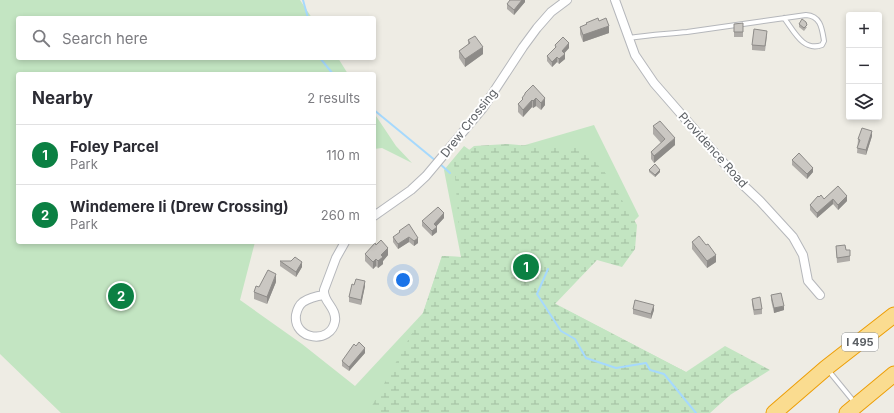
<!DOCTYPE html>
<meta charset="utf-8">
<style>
body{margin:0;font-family:Inter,sans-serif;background:#f2f2f3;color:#2b2b33}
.controls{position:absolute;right:12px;top:12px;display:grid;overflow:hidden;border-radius:4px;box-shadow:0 2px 6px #0003}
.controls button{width:36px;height:36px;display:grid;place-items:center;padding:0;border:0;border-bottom:1px solid #e1e1e2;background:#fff;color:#2b2b33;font:20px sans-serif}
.you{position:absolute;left:403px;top:280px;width:14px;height:14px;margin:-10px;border:3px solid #fff;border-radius:50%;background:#1a73e8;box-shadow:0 0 0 6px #1a73e833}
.badge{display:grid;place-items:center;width:26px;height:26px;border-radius:50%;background:#0b8043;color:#fff;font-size:13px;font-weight:700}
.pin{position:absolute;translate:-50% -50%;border:2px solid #fff;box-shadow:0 1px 4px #0006}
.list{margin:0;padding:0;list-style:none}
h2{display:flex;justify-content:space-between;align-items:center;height:52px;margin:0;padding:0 16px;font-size:17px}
h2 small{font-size:13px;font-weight:400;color:#7c7c81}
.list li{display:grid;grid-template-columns:26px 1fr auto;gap:12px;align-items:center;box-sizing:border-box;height:60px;padding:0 16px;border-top:1px solid #e1e1e2}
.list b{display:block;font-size:15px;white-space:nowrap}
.list p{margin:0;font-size:13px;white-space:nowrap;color:#7c7c81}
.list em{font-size:13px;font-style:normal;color:#7c7c81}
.icon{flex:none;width:22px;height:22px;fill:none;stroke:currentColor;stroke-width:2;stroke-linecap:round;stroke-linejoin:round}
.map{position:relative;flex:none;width:894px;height:413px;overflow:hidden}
.search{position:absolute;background:#fff;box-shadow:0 2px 6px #0003;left:16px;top:16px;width:360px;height:44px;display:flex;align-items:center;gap:10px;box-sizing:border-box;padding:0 14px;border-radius:4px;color:#7c7c81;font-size:15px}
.panel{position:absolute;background:#fff;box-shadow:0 2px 6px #0003;left:16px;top:72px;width:360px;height:172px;border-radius:4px}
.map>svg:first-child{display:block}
.green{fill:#c3e5c2}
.wetland{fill:url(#wetland-marsh)}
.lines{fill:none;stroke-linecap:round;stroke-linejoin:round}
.stream{stroke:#a6d9fd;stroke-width:2}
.service-casing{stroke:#b5b7bb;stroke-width:6}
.minor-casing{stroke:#b5b7bb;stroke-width:10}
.motorway-casing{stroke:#ed9e06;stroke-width:17}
.service{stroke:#fff;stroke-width:4}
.minor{stroke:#fff;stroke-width:8}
.motorway{stroke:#fadc90;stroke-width:15}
.wall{fill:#aeaba7}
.shaded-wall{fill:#8d8b88}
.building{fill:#cac7c2;stroke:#8d8b88}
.labels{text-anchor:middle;stroke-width:4;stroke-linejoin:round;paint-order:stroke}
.shield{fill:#fff;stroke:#8d9093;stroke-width:1}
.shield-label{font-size:11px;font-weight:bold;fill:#5c6065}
.street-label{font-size:12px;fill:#5c6065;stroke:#fff}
</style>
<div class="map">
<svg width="894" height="413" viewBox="0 0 894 413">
<defs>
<pattern id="wetland-marsh" width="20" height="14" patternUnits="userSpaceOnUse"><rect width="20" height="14" fill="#c3e5c2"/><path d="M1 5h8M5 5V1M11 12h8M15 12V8" fill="none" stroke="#a2bda1"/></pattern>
</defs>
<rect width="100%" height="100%" fill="#eeece4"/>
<path class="green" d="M 0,0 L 300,0 L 312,18 L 18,18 L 18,58 L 338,58 L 348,74 L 18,74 L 18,242 L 255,242 L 240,300 L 302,344 L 355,386 L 423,313 L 442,256 L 461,257 L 444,170 L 464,146 L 481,158 L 594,125 L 639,216 L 554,303 L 730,395 L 709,413 L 61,413 L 0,354 Z
M 374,113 L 396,146 L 412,163 L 382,148 L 374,149 Z"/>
<path class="wetland" d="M 507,144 L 552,148 L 581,146 L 607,175 L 637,225 L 635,249 L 622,267 L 597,260 L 555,304 L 686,372 L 725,346 L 770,370 L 730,395 L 710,413 L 368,413 L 423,313 L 442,256 L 461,257 L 454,162 L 474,146 Z"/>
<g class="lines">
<path class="stream" d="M 303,0 L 308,18
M 320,58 L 333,74
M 374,110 L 436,161
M 439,163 L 450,173
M 548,269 L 537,294 L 561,331 L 575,339 L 586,358 L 616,368 L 646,363 L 650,370 L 664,374 L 696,413"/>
<defs>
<path id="service" d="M 629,38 C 648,35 668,34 687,32 C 727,26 766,21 806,15 C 821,16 822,29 824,41 L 822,45 C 803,52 794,31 784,18
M 828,370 L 855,403"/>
<path id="minor" d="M 615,0 L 635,55 L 654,83 L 742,184 L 760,201 L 793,237 L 803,255 L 808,281 L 820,295
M 374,216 L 411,190 L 426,176 L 483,108 L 523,47 L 537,28 L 551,12 L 567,0
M 324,295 C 317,296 309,298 303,302 C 299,305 297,310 296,315 C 293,340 331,345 335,321 C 337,308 323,302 324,290 L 336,258 L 345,242"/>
<path id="motorway" d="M 774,413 L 826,368 L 894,315
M 847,413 L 894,374"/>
</defs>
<use href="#service" class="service-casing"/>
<use href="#minor" class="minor-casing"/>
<use href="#motorway" class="motorway-casing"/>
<use href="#service" class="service"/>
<use href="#minor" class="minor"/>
<use href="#motorway" class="motorway"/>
</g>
<path class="wall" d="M 525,0 L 525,2 L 514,15 L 507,9 L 507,4 Z
M 599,21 L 609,33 L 583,42 L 580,34 L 580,27 L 586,25 L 586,23 Z
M 743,23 L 743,37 L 734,37 L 734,24 Z
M 799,24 L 807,27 L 804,31 L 799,27 Z
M 767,36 L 765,51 L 752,50 L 752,45 Z
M 468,40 L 483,54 L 465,67 L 459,58 L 459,51 L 468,45 Z
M 555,45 L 569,48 L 564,53 L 565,59 L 559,64 L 557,62 L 552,67 L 547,61 L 547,56 L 555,48 Z
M 533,85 L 545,105 L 541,110 L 536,106 L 533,108 L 532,107 L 523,117 L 518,112 L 518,104 L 522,100 L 522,98 L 525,95 L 525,93 Z
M 653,126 L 675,145 L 654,163 L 651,159 L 651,152 L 661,143 L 653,134 Z
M 872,136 L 866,155 L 857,153 L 858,139 Z
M 792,160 L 813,172 L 807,179 L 792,165 Z
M 649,170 L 660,172 L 655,177 L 649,172 Z
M 838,186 L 847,201 L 838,210 L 833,204 L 817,218 L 810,210 L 810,205 L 819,197 L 824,199 Z
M 444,218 L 436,226 L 437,232 L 432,236 L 422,226 L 422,221 Z
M 399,231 L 418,243 L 414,246 L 409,242 L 398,249 L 393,242 L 393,237 L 399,233 Z
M 692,242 L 716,262 L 707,268 L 692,249 Z
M 836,246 L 846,250 L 850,256 L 850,261 L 837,263 Z
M 365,254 L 388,255 L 383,261 L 383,264 L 378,268 L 376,266 L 373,269 L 365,261 Z
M 280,261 L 302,267 L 296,277 L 280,266 Z
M 276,282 L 267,304 L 254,299 L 254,292 L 259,287 Z
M 354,285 L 365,286 L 361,305 L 349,302 L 349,297 Z
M 771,295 L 784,310 L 774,313 L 771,300 Z
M 752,299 L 762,309 L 762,314 L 754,315 L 752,304 Z
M 633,309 L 654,310 L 651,319 L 633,314 Z
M 365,353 L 349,371 L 342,366 L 342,361 Z"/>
<path class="shaded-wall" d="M 522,0 L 525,0 L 525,2 L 514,15 L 514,10 Z
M 609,26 L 609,33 L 583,42 L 583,35 Z
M 569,43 L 569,48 L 562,56 L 562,51 Z
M 483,47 L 483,54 L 465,67 L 465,59 Z
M 565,54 L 565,59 L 559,64 L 559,59 Z
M 557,57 L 557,62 L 552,67 L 552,62 Z
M 536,98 L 536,106 L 533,108 L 533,101 Z
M 545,98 L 545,105 L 541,110 L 541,103 Z
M 532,100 L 532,107 L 523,117 L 523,110 Z
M 872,131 L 872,136 L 866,155 L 866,150 Z
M 675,138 L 675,145 L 654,163 L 654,156 Z
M 813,168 L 813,172 L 807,179 L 807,174 Z
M 660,170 L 660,172 L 655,177 L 655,175 Z
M 847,196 L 847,201 L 838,210 L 838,205 Z
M 833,199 L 833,204 L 817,218 L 817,213 Z
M 444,213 L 444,218 L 434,229 L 434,224 Z
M 437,227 L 437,232 L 432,236 L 432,231 Z
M 409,237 L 409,242 L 398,249 L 398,244 Z
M 418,238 L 418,243 L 414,246 L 414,241 Z
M 388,248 L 388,255 L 383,261 L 383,264 L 378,268 L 378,261 L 381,255 Z
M 716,255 L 716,262 L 707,268 L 707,261 Z
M 376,259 L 376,266 L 373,269 L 373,262 Z
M 302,262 L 302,267 L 296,277 L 296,272 Z
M 276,274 L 276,282 L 267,304 L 267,297 Z
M 365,281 L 365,286 L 361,305 L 361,300 Z
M 654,305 L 654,310 L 651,319 L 651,314 Z
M 784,306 L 784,310 L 774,313 L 774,308 Z
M 365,348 L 365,353 L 349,371 L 349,367 Z"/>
<path class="building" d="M 510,0 L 522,0 L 514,10 L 507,4 Z
M 598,18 L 599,21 L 606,18 L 609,26 L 583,35 L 580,27 L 587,24 L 586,23 Z
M 802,19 L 806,22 L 807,25 L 804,28 L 799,24 Z
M 743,23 L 743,32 L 734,32 L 734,24 Z
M 754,29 L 767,31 L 765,46 L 752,45 Z
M 475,36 L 483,47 L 465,59 L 459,51 L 470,43 L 468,40 Z
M 563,37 L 569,43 L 562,51 L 565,54 L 559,59 L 557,57 L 552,62 L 547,56 L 556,47 L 555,45 Z
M 533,85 L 545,98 L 541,103 L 536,98 L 533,101 L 532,100 L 523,110 L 518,104 L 523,99 L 522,98 L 525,94 L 525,93 Z
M 660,121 L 675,138 L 654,156 L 651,152 L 665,139 L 653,126 Z
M 862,128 L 872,131 L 866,150 L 857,148 L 860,140 L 858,139 Z
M 799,153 L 813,168 L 807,174 L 792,160 Z
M 655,164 L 660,170 L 655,175 L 649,170 Z
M 838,186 L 847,196 L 838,205 L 833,199 L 817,213 L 810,205 L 818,196 L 819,197 L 821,195 L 824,199 Z
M 438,207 L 444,213 L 434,224 L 437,227 L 432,231 L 422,221 Z
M 409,224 L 418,238 L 414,241 L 409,237 L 398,244 L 393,237 L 400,232 L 399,231 Z
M 699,236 L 706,245 L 708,244 L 716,255 L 707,261 L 692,242 Z
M 381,240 L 388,248 L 381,255 L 383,257 L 378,261 L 376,259 L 373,262 L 365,254 L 375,243 L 376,245 Z
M 845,245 L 846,250 L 850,250 L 850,256 L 837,258 L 836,246 Z
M 295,257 L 302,262 L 296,272 L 280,261 L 291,261 Z
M 268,270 L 276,274 L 267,297 L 254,292 L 256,286 L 259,287 Z
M 356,279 L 365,281 L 361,300 L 349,297 L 352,284 L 354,285 Z
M 781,293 L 784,306 L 774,308 L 771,295 Z
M 760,297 L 762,309 L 754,310 L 752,299 Z
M 635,300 L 654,305 L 651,314 L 633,309 Z
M 359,342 L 365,348 L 349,367 L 342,361 L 354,344 L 356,346 Z"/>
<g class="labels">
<rect class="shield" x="842" y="333" width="36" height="18" rx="3"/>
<g class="shield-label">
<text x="860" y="346">I 495</text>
</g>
<g class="street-label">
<text transform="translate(469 123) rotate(-52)" y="4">Drew Crossing</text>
<text transform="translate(713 150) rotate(48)" y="4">Providence Road</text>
</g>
</g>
</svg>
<div class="controls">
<button>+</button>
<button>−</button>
<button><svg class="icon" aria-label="layers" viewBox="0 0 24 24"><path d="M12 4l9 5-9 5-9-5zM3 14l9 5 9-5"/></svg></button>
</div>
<div class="you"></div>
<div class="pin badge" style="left:526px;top:267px">1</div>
<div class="pin badge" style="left:121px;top:296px">2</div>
<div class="search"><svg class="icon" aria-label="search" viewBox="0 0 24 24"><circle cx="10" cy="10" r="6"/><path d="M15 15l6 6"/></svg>Search here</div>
<section class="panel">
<h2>Nearby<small>2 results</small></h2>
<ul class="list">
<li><span class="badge">1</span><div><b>Foley Parcel</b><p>Park</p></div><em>110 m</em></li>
<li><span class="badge">2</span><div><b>Windemere Ii (Drew Crossing)</b><p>Park</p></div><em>260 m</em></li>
</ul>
</section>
</div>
